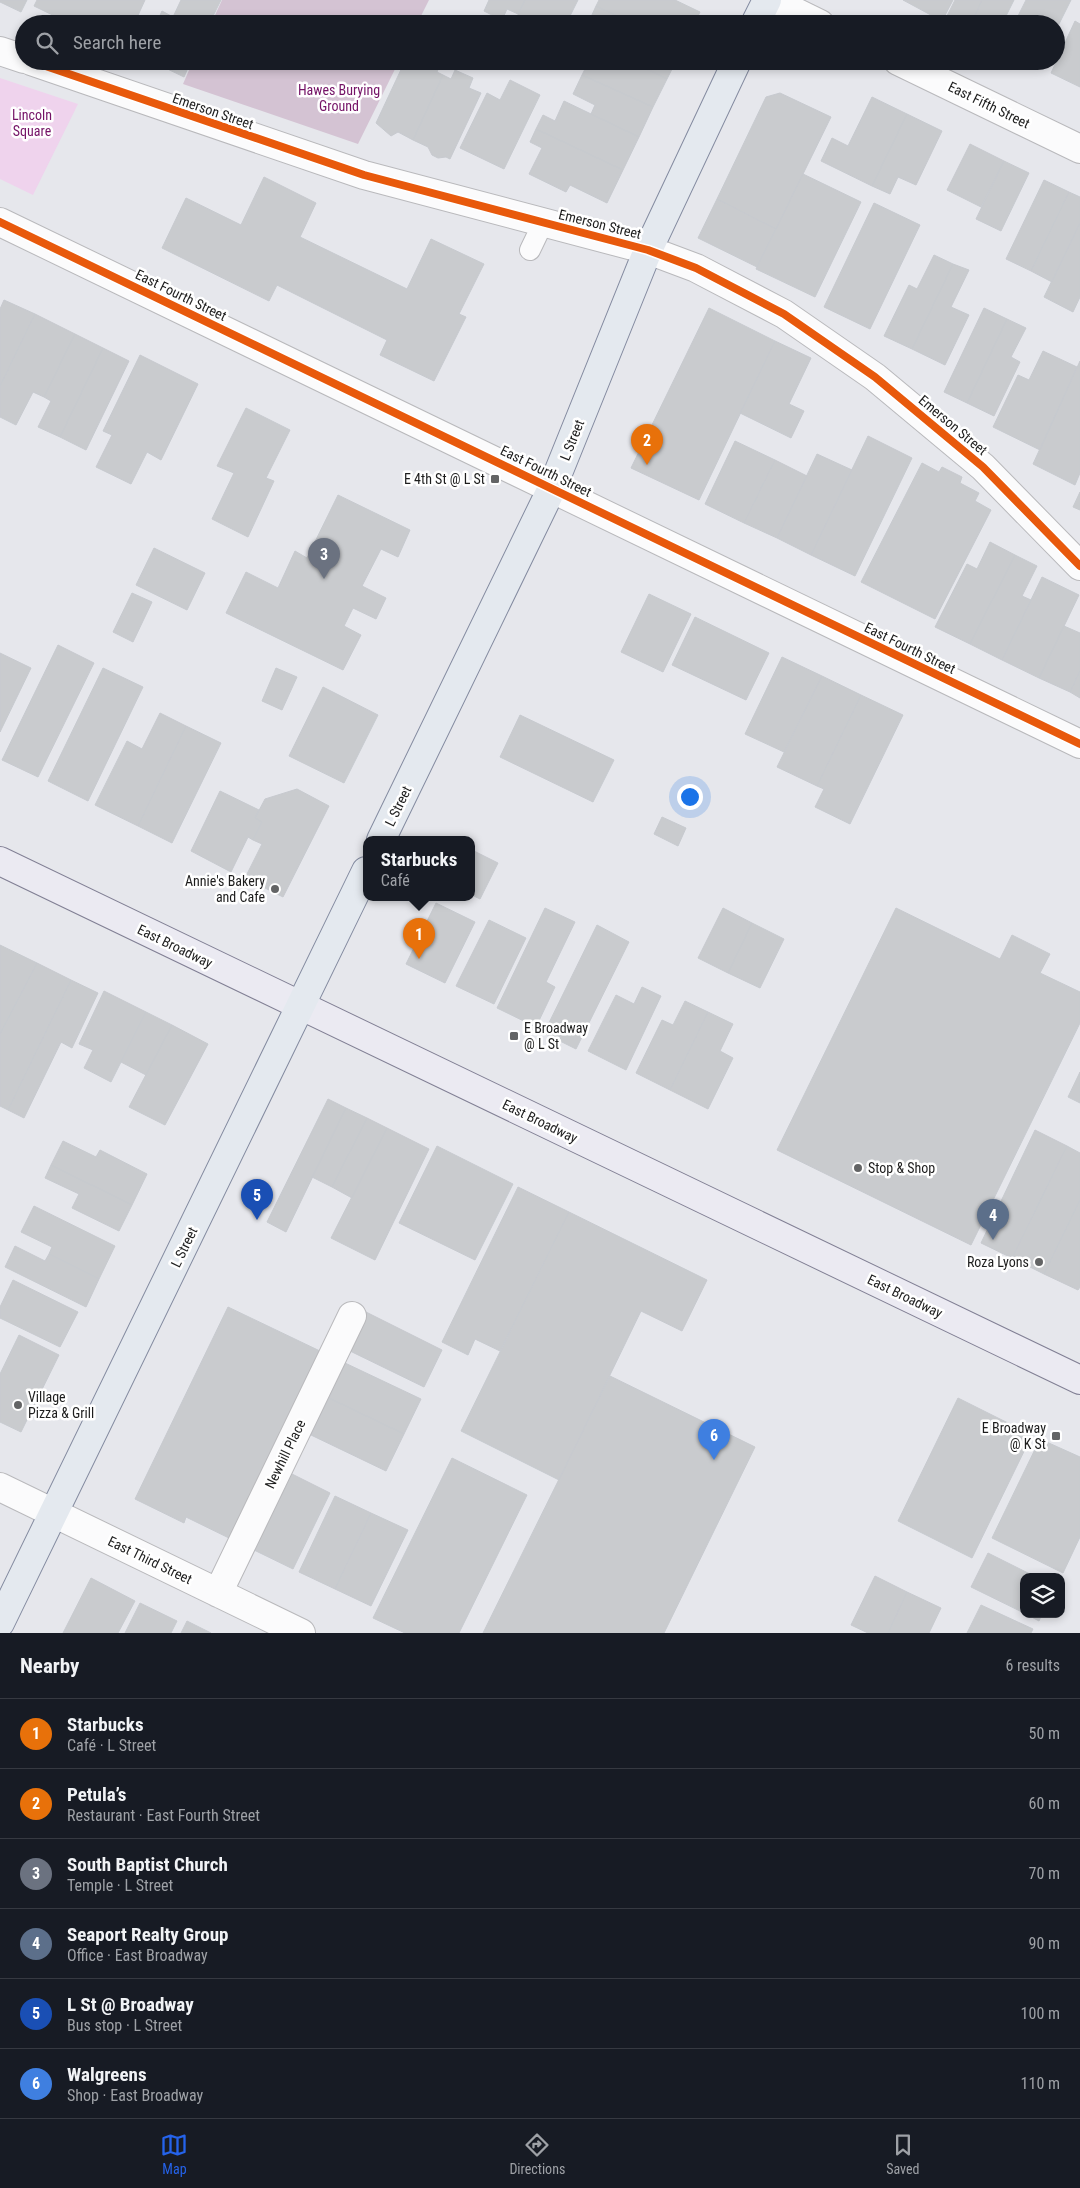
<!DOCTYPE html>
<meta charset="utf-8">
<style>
body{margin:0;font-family:"Roboto Condensed",sans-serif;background:#242831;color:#f1f3f6}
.controls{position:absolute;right:15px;bottom:15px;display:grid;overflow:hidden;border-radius:10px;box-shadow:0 2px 8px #0003}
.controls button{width:45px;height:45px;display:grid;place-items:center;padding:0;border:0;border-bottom:1px solid #363941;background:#171b24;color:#f1f3f6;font:25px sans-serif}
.you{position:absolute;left:689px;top:796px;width:18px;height:18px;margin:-12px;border:4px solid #fff;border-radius:50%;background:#1a73e8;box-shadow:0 0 0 8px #1a73e833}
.badge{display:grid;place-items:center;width:32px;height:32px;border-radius:50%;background:#2563eb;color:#fff;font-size:16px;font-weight:700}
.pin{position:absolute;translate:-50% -41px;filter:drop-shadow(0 1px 2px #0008)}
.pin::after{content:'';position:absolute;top:26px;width:18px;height:15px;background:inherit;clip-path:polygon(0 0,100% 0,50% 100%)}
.popup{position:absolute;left:363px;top:836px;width:112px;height:65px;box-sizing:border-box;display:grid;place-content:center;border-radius:10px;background:#171b24;filter:drop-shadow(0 1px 4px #0005);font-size:16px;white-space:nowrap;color:#9ea1a6}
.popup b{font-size:19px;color:#f1f3f6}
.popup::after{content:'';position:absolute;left:50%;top:100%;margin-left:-10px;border:10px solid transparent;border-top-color:#171b24}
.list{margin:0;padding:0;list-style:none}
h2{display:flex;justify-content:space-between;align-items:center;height:65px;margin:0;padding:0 20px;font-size:21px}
h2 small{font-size:16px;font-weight:400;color:#9ea1a6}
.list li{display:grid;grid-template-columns:32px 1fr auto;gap:15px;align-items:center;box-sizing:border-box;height:70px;padding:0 20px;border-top:1px solid #363941}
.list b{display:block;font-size:19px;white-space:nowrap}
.list p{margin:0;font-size:16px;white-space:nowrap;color:#9ea1a6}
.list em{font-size:16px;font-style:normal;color:#9ea1a6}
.icon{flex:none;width:28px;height:28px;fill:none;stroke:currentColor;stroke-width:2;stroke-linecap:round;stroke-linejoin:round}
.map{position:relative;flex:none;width:1080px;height:1633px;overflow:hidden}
.search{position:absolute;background:#171b24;box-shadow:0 2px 8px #0003;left:15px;right:15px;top:15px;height:55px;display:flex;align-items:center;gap:12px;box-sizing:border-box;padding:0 18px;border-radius:28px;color:#9ea1a6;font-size:19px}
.sheet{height:485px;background:#171b24}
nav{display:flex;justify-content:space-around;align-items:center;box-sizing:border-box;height:70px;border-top:1px solid #363941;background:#171b24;font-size:14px;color:#9ea1a6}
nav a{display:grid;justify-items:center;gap:2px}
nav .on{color:#2563eb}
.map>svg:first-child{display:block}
.cemetery{fill:#d4c3d3}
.park{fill:#efd3ed}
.building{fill:#c9cbce;stroke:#c7cacf}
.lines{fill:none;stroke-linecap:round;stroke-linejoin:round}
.lane-casing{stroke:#b9b9bc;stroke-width:22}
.street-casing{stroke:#b9b9bc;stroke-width:30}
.secondary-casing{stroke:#828095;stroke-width:30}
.primary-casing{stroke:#848ba0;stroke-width:30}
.lane{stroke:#fbfbfc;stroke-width:20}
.street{stroke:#fbfbfc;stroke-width:28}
.secondary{stroke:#ebeaf2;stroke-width:28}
.primary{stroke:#e4e9ef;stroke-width:28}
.cycleway-casing{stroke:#fff;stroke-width:11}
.cycleway{stroke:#e8590c;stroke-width:8}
.poi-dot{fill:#636465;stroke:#fff;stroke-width:2}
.labels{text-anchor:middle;stroke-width:5;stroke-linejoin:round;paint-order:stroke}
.park-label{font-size:14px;fill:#741266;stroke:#fff}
.street-label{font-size:14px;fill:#1d1d1d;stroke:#fff}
.poi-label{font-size:14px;fill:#1d1d1d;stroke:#fff;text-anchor:end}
</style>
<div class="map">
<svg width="1080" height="1633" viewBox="0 0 1080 1633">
<rect width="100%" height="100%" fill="#e6e7ec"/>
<path class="cemetery" d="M 222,0 L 429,0 L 417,24 L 211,24 Z
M 193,61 L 399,61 L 358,144 L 183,84 Z"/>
<path class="park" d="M 0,78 L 78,104 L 33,195 L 0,179 Z"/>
<path class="building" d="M 0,0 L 27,0 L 21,12 L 0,2 Z
M 37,0 L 145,0 L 134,24 L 71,24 L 34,6 Z
M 181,0 L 221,0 L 209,24 L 156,24 L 162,11 L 173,17 Z
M 489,0 L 525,0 L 518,14 L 507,9 L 502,20 L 484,11 Z
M 525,0 L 578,0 L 566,24 L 526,24 L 516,19 Z
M 599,0 L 675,0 L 700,12 L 694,24 L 634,24 L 596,6 Z
M 903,0 L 953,0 L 942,21 Z
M 955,0 L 982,0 L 971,24 L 948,24 L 944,22 Z
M 982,0 L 1014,0 L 1002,24 L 971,24 Z
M 1026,0 L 1071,0 L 1056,30 L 1056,24 L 1014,24 Z
M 596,6 L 634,24 L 601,24 L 591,17 Z
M 1075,21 L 1080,24 L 1080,87 L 1051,73 Z
M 151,61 L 191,61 L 184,77 Z
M 405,61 L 418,64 L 419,61 L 439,61 L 441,62 L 437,72 L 443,75 L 413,140 L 398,132 L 391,136 L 376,123 Z
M 589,61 L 609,61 L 615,64 L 616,61 L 630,61 L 667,79 L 653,107 L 582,75 Z
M 630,61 L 676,61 L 667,79 Z
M 1027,61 L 1041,61 L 1039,67 Z
M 455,70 L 473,78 L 469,88 L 481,93 L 450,159 L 446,157 L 438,158 L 432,155 L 428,147 L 413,140 L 443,75 L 451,79 Z
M 582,75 L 653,107 L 639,137 L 591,114 L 595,105 L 573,94 Z
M 510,80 L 540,95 L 504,169 L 460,148 L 487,93 L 500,100 Z
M 780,93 L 831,117 L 776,229 L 717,199 L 766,97 Z
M 872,97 L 907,114 L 872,186 L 821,161 L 832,138 L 848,146 Z
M 564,101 L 639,137 L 623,170 L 536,129 L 543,115 L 555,121 Z
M 907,114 L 942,131 L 916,185 L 898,177 L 890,194 L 872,186 Z
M 536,129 L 623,170 L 607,203 L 570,185 L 566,192 L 529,174 L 542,148 L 530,142 Z
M 970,144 L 1004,161 L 981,207 L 947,190 Z
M 1004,161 L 1029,173 L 1001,231 L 976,219 Z
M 803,174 L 861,202 L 815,297 L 756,269 Z
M 264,177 L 316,203 L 300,237 L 407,289 L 431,239 L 484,264 L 459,314 L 466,317 L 434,381 L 380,355 L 387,340 L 277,285 L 269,301 L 162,248 L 186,198 L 241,225 Z
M 1044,180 L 1069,192 L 1031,271 L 1006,259 Z
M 1069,192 L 1080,197 L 1080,223 L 1052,282 L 1031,271 Z
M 717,199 L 776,229 L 757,267 L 698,238 Z
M 874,203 L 920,225 L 870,329 L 824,307 Z
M 1080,223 L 1080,297 L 1073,312 L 1044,297 Z
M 934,255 L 953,264 L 912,349 L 884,336 L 909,285 L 917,289 Z
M 953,264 L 969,270 L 951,307 L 969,315 L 945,365 L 912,349 Z
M 4,300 L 35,314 L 0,386 L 0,309 Z
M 709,308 L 775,341 L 699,500 L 631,468 Z
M 984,308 L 1007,319 L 967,403 L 944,392 Z
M 35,314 L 75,334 L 44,397 L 33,392 L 16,425 L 0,417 L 0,386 Z
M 1007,319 L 1026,328 L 1011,357 L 1020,362 L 994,416 L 967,403 Z
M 75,334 L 103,348 L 60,437 L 38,427 L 51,401 L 44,397 Z
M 775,341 L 811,358 L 789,404 L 804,411 L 791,438 L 740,413 Z
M 103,348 L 129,361 L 86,450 L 60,437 Z
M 1043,351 L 1077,367 L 1040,450 L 993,427 L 1018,375 L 1029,380 Z
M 140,355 L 198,384 L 161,460 L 147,452 L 131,484 L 96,467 L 112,435 L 103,431 Z
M 1080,361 L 1080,473 L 1075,485 L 1033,464 Z
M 246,408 L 290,430 L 266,478 L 274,481 L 248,537 L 212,519 L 234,473 L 217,466 Z
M 868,436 L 912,458 L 855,576 L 811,555 Z
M 735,441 L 775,460 L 744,523 L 705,504 Z
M 817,454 L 852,470 L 811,555 L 777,538 Z
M 775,460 L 807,476 L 777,538 L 744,523 Z
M 922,463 L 939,472 L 942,467 L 962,477 L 960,483 L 979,493 L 975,501 L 991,510 L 935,619 L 861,582 Z
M 1080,492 L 1080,510 L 1073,507 Z
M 338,495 L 410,530 L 398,557 L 381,549 L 362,586 L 386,598 L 376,619 L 353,608 L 344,626 L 361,635 L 343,670 L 226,613 L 246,572 L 278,588 L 295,551 L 307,558 Z
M 990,542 L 1015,555 L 970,644 L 935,627 L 967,564 L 977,569 Z
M 154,548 L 205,573 L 187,610 L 136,585 Z
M 1015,555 L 1037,566 L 1022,596 L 1031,600 L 1002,660 L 970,644 Z
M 1042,577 L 1079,595 L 1039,678 L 1002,660 Z
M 132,593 L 152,602 L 133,642 L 113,632 Z
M 649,594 L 691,614 L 663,672 L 621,652 Z
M 695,617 L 769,653 L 746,700 L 672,665 Z
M 1064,626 L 1080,633 L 1080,671 L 1070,692 L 1039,678 Z
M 58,645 L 94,663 L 38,777 L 2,760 Z
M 0,653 L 31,668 L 0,732 Z
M 782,657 L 822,676 L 784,752 L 745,734 Z
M 103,668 L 143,687 L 88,801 L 48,781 Z
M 276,668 L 297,677 L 282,710 L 262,701 Z
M 1080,671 L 1080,698 L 1070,692 Z
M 822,676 L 861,695 L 817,786 L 777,767 Z
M 323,687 L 378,715 L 344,783 L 289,756 Z
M 861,695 L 903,715 L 850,824 L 815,807 L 824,789 L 817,786 Z
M 160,713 L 186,726 L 138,826 L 95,805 L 127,741 L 142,749 Z
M 520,715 L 614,760 L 593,802 L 500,757 Z
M 186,726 L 221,743 L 172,843 L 138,826 Z
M 297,789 L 329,806 L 283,897 L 245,878 L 262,844 L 253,840 L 262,822 L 255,818 L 265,799 Z
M 220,791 L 259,810 L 255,818 L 262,822 L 253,840 L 248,837 L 231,872 L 191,851 Z
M 662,817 L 686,828 L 678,846 L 654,834 Z
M 472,850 L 498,863 L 480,899 L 472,895 Z
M 436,903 L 475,922 L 445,983 L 406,964 Z
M 545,908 L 575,922 L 546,982 L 555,987 L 536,1027 L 497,1008 Z
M 723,908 L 752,923 L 728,973 L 698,958 Z
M 896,908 L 1000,959 L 1012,935 L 1050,954 L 1040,973 L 1080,992 L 1080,1023 L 971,1245 L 777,1150 Z
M 489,920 L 526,938 L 494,1004 L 456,986 Z
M 752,923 L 784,939 L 760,988 L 728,973 Z
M 597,925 L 629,942 L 576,1049 L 544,1033 Z
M 0,945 L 37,963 L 0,1034 Z
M 37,963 L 71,980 L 8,1110 L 0,1106 L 0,1034 Z
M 71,980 L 98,993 L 72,1048 L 61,1042 L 24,1118 L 8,1110 Z
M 642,987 L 661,996 L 626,1070 L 588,1051 L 616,995 L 634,1004 Z
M 104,991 L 146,1012 L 111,1082 L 84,1068 L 93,1050 L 79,1044 Z
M 685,1001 L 708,1012 L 670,1090 L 636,1073 L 662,1020 L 673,1025 Z
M 146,1012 L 172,1025 L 146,1075 L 121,1062 Z
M 708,1012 L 733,1024 L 720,1051 L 733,1058 L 708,1109 L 670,1090 Z
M 172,1025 L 208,1044 L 165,1125 L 129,1107 Z
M 1080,1072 L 1080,1103 L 1068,1097 Z
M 328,1099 L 346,1108 L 286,1232 L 267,1222 Z
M 346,1108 L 367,1118 L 332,1187 L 312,1177 Z
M 367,1118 L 387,1128 L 352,1198 L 332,1187 Z
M 387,1128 L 429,1149 L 375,1260 L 331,1238 Z
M 1035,1130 L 1067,1146 L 1012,1258 L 981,1243 Z
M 63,1141 L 96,1157 L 100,1150 L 147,1174 L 132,1205 L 51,1165 Z
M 437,1146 L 513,1184 L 475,1260 L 399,1223 Z
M 1067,1146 L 1080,1153 L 1080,1200 L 1044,1274 L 1012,1258 Z
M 51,1165 L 132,1205 L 119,1231 L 72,1208 L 79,1194 L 45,1178 Z
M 518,1187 L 569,1212 L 500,1351 L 475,1339 L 468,1355 L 442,1342 Z
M 1080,1200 L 1080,1287 L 1078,1290 L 1044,1274 Z
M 34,1206 L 115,1246 L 99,1279 L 49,1254 L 52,1247 L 21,1232 Z
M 569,1212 L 707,1280 L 682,1331 L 641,1311 L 559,1480 L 461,1431 Z
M 15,1246 L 45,1261 L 49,1254 L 99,1279 L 86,1307 L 5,1267 Z
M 13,1280 L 78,1312 L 60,1347 L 0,1318 L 0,1307 Z
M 228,1307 L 322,1352 L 231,1539 L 186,1517 L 184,1523 L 135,1499 Z
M 366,1312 L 442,1350 L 424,1387 L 348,1350 Z
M 19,1335 L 59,1355 L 21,1432 L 0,1422 L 0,1374 Z
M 345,1363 L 421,1399 L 404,1434 L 329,1398 Z
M 610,1376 L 755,1447 L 664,1633 L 483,1633 Z
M 329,1398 L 404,1434 L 386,1471 L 311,1435 Z
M 958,1398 L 1032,1435 L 972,1558 L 898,1521 Z
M 1040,1439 L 1080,1457 L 1080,1537 L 1063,1573 L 992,1538 Z
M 452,1458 L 527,1495 L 459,1633 L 405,1633 L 373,1618 Z
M 292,1474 L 330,1493 L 293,1569 L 254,1550 Z
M 335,1496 L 371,1513 L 335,1589 L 299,1572 Z
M 371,1513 L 408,1530 L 371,1606 L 335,1589 Z
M 988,1553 L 1036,1577 L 1024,1577 L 1024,1613 L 971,1587 Z
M 875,1576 L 907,1592 L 888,1633 L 868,1633 L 851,1625 Z
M 91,1578 L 135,1601 L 118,1633 L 63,1633 Z
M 907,1592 L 941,1608 L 929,1633 L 888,1633 Z
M 140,1603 L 177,1621 L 171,1633 L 125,1633 Z
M 981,1605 L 1033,1629 L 1031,1633 L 967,1633 Z
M 1026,1614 L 1042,1614 L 1039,1621 Z
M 187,1621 L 211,1633 L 181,1633 Z"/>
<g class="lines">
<defs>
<path id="lane" d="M 530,250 L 543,223"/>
<path id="street" d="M 771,0 L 820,24
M 0,51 L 24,59
M 31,61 L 364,175 L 648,250 L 696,268 L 784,314 L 875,377 L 983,467 L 1080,566
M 898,61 L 1080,149
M 0,222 L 1080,744
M 0,1487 L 301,1633
M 218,1593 L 352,1316"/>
<path id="secondary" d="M 0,861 L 1080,1380"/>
<path id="primary" d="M 755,24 L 767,0
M 381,840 L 552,488 L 648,250 L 737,61
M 0,1623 L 366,871"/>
</defs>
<use href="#lane" class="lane-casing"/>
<use href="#street" class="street-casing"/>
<use href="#secondary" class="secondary-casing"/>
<use href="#primary" class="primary-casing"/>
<use href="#lane" class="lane"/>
<use href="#street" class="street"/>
<use href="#secondary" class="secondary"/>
<use href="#primary" class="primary"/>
<defs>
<path id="cycleway" d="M 31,61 L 364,175 L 648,250 L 696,268 L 784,314 L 875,377 L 983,467 L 1080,566
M 0,222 L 1080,744"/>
</defs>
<use href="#cycleway" class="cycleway-casing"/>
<use href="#cycleway" class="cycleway"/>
</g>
<g class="poi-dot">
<rect x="490" y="474" width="10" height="10" rx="2.5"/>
<circle cx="275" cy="889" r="5"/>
<rect x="509" y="1031" width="10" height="10" rx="2.5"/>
<circle cx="858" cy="1168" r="5"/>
<circle cx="1039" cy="1262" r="5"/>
<circle cx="18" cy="1405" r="5"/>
<rect x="1051" y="1431" width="10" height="10" rx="2.5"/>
</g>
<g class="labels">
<g class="park-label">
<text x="339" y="95">Hawes Burying<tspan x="339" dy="16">Ground</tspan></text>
<text x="32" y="120">Lincoln<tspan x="32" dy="16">Square</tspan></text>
</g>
<g class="street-label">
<text transform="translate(989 105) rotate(26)" y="5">East Fifth Street</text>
<text transform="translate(213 111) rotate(19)" y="5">Emerson Street</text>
<text transform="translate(600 224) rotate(14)" y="5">Emerson Street</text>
<text transform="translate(181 295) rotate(26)" y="5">East Fourth Street</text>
<text transform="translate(953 425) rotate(40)" y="5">Emerson Street</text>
<text transform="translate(572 440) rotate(-68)" y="5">L Street</text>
<text transform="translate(546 471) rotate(26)" y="5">East Fourth Street</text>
<text transform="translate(910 648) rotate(26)" y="5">East Fourth Street</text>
<text transform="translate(398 806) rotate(-64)" y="5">L Street</text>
<text transform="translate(175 946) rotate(26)" y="5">East Broadway</text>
<text transform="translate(540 1121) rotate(26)" y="5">East Broadway</text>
<text transform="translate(184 1247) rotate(-64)" y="5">L Street</text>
<text transform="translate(905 1296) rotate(26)" y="5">East Broadway</text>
<text transform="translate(285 1454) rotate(-64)" y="5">Newhill Place</text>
<text transform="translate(150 1560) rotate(26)" y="5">East Third Street</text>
</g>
<g class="poi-label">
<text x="485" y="484">E 4th St @ L St</text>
<text x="265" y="886">Annie's Bakery<tspan x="265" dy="16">and Cafe</tspan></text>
<text x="524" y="1033" text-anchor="start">E Broadway<tspan x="524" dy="16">@ L St</tspan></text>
<text x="868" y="1173" text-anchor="start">Stop &amp; Shop</text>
<text x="1029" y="1267">Roza Lyons</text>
<text x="28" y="1402" text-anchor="start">Village<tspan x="28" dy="16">Pizza &amp; Grill</tspan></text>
<text x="1046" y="1433">E Broadway<tspan x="1046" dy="16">@ K St</tspan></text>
</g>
</g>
</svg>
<div class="controls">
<button><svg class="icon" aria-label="layers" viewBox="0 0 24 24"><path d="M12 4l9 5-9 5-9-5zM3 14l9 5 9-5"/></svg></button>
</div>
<div class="you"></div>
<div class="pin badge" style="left:419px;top:959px;background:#e8710a">1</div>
<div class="popup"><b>Starbucks</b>Café</div>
<div class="pin badge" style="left:647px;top:465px;background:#e8710a">2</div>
<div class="pin badge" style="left:324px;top:579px;background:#6b7280">3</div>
<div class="pin badge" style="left:993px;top:1240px;background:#5c6f8a">4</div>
<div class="pin badge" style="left:257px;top:1220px;background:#1a4fb4">5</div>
<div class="pin badge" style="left:714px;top:1460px;background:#3f7fe0">6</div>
<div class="search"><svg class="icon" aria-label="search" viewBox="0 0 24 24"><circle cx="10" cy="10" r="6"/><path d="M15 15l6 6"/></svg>Search here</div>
</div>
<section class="sheet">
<h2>Nearby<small>6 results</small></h2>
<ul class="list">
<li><span class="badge" style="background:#e8710a">1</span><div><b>Starbucks</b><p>Café · L Street</p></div><em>50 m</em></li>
<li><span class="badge" style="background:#e8710a">2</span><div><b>Petula’s</b><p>Restaurant · East Fourth Street</p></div><em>60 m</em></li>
<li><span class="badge" style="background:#6b7280">3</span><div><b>South Baptist Church</b><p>Temple · L Street</p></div><em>70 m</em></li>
<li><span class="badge" style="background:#5c6f8a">4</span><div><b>Seaport Realty Group</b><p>Office · East Broadway</p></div><em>90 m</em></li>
<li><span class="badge" style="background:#1a4fb4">5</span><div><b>L St @ Broadway</b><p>Bus stop · L Street</p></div><em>100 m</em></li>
<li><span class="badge" style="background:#3f7fe0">6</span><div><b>Walgreens</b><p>Shop · East Broadway</p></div><em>110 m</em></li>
</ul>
</section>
<nav>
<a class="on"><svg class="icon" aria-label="map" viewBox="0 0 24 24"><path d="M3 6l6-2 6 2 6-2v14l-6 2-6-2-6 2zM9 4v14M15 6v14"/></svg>Map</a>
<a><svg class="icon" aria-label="directions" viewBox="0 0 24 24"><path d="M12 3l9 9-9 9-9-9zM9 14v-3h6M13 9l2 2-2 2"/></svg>Directions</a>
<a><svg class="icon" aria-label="saved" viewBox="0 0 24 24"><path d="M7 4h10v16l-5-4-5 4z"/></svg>Saved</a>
</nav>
